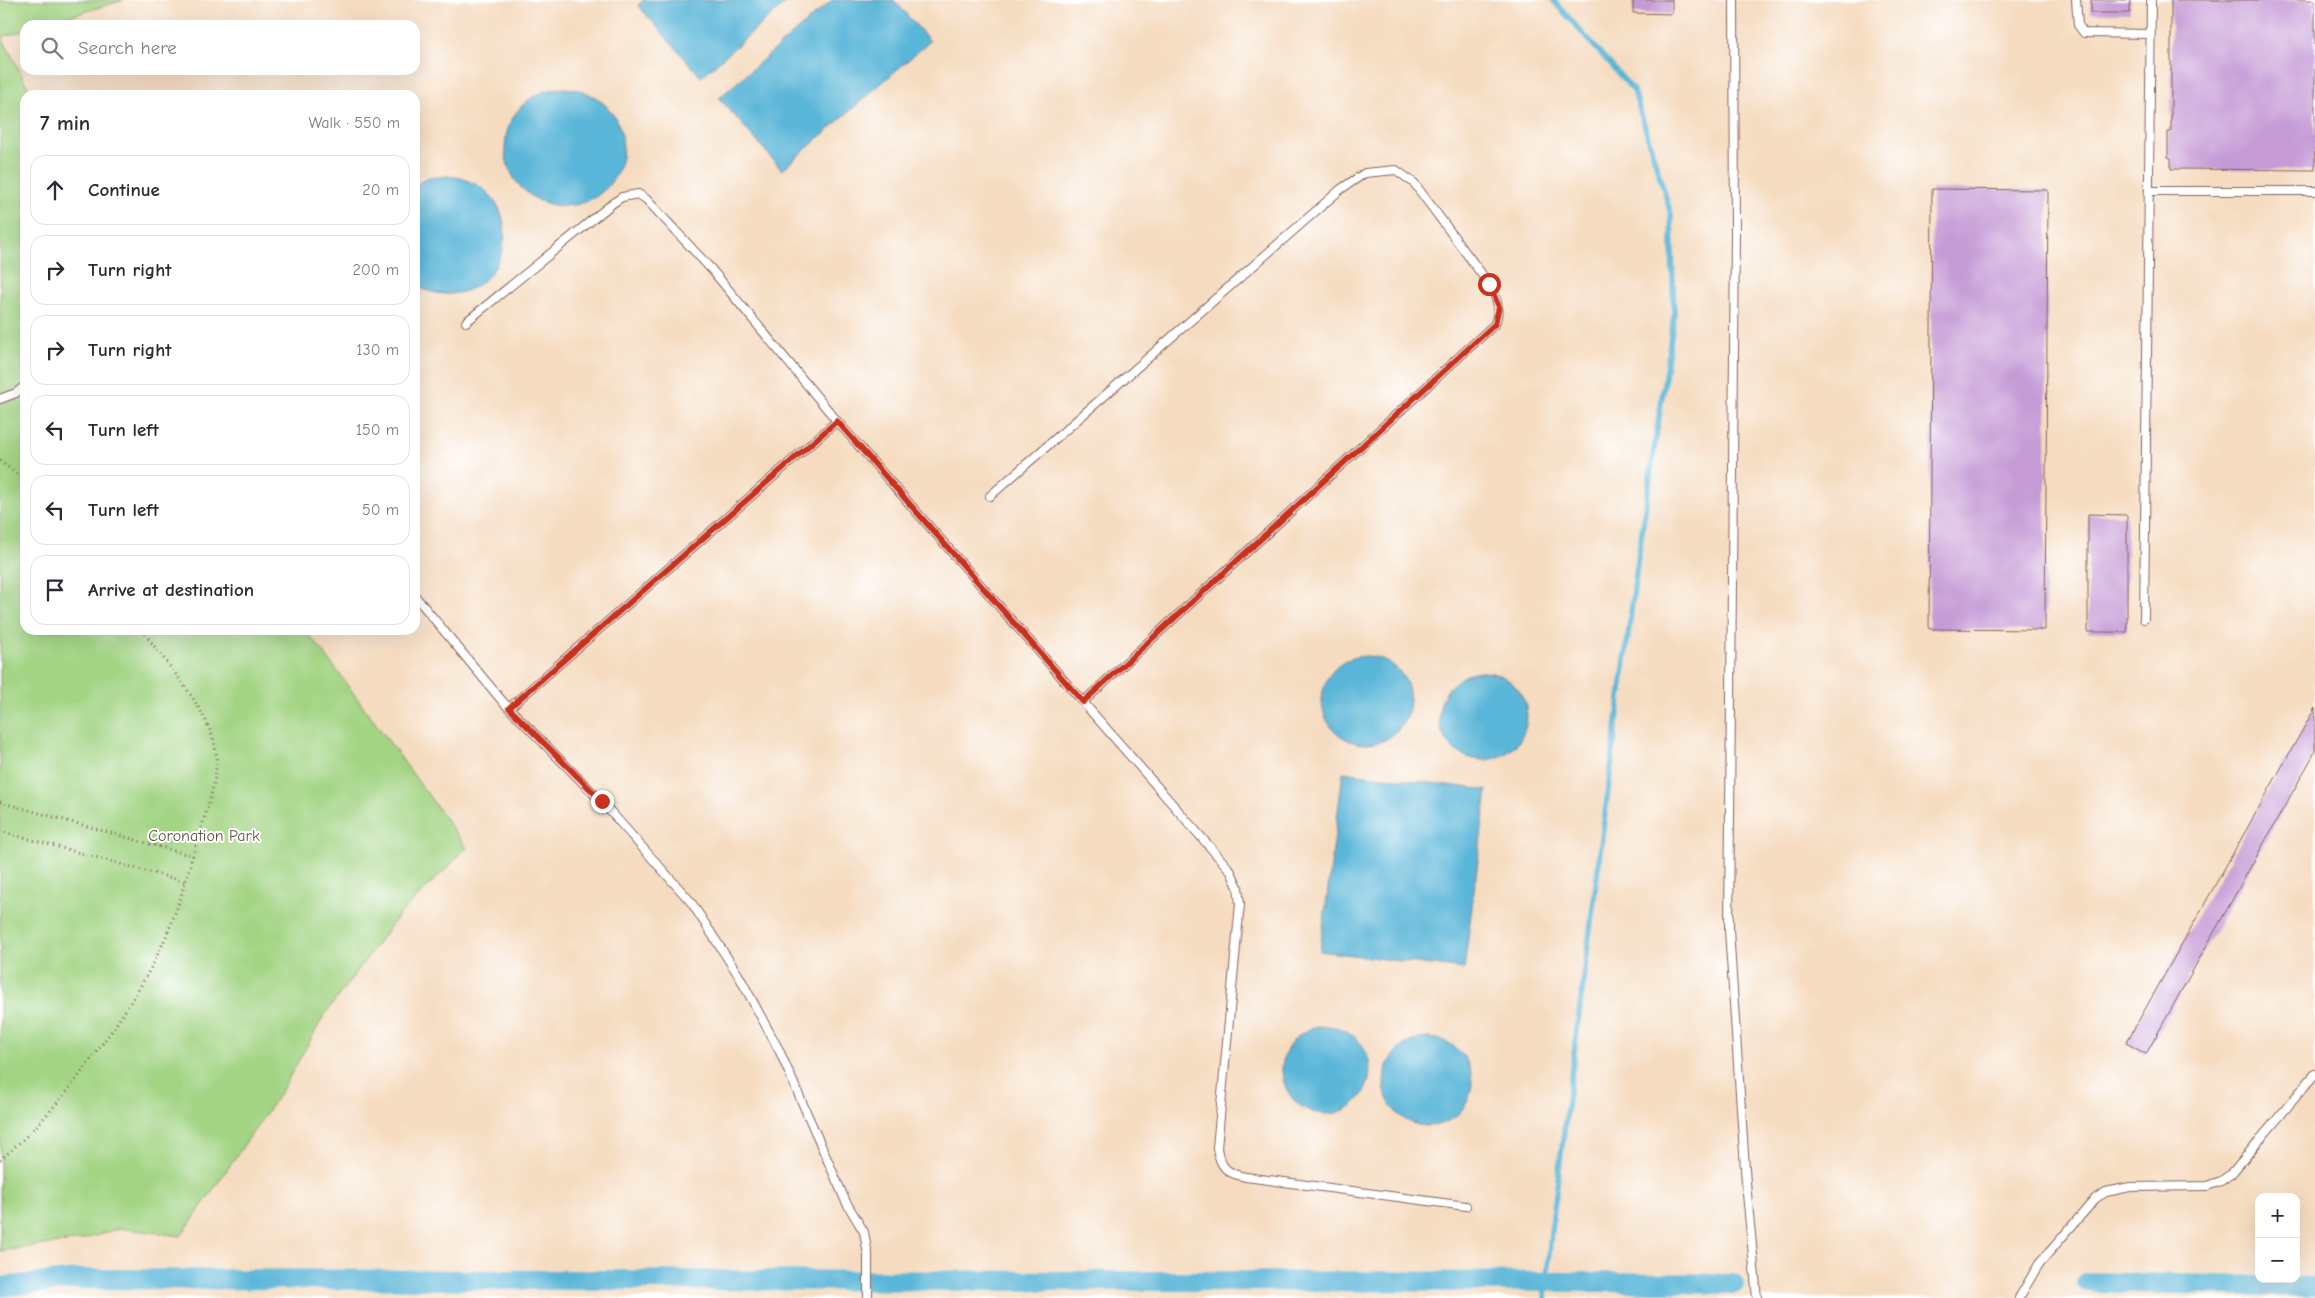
<!DOCTYPE html>
<meta charset="utf-8">
<style>
body{margin:0;font-family:"Comic Neue",sans-serif;background:#f2f2f3;color:#2b2b33}
.controls{position:absolute;right:15px;bottom:15px;display:grid;overflow:hidden;border-radius:10px;box-shadow:0 5px 20px #0002}
.controls button{width:45px;height:45px;display:grid;place-items:center;padding:0;border:0;border-bottom:1px solid #e1e1e2;background:#fff;color:#2b2b33;font:25px sans-serif}
.stop{position:absolute;width:15px;height:15px;margin:-11px;border:4px solid #c8321e;border-radius:50%;background:#fff}
.stop.end{background:#c8321e;border-color:#fff;box-shadow:0 1px 5px #0008}
.list{margin:0;padding:0;list-style:none}
h2{display:flex;justify-content:space-between;align-items:center;height:65px;margin:0;padding:0 20px;font-size:21px}
h2 small{font-size:16px;font-weight:400;color:#7c7c81}
.list li{display:grid;grid-template-columns:32px 1fr auto;gap:15px;align-items:center;box-sizing:border-box;height:70px;margin:0 10px 10px;padding:0 10px;border:1px solid #e1e1e2;border-radius:15px}
.list b{display:block;font-size:19px;white-space:nowrap}
.list em{font-size:16px;font-style:normal;color:#7c7c81}
.icon{flex:none;width:28px;height:28px;fill:none;stroke:currentColor;stroke-width:2;stroke-linecap:round;stroke-linejoin:round}
.map{position:relative;flex:none;width:2315px;height:1298px;overflow:hidden}
.search{position:absolute;background:#fff;box-shadow:0 5px 20px #0002;left:20px;top:20px;width:400px;height:55px;display:flex;align-items:center;gap:12px;box-sizing:border-box;padding:0 18px;border-radius:15px;color:#7c7c81;font-size:19px}
.panel{position:absolute;background:#fff;box-shadow:0 5px 20px #0002;left:20px;top:90px;width:400px;height:545px;border-radius:15px}
.map>svg:first-child{display:block}
.green{fill:#a3d484;stroke:#767a58}
.water{fill:#5ab6d8;stroke:#526a82}
.lines{fill:none;stroke-linecap:round;stroke-linejoin:round}
.stream{stroke:#5ab6d8;stroke-width:5.5}
.canal{stroke:#5ab6d8;stroke-width:20}
.building{fill:#c59ad5}
.lane-casing{stroke:#86615f;stroke-width:10}
.path{stroke:#86615f;stroke-width:3;stroke-dasharray:1 4;stroke-linecap:butt}
.lane{stroke:#fff;stroke-width:8}
.route{stroke:#c8321e;stroke-width:6}
.labels{text-anchor:middle;stroke-width:4;stroke-linejoin:round;paint-order:stroke}
.park-label{font-size:16px;fill:#655546;stroke:#fff}
</style>
<div class="map">
<svg width="2315" height="1298" viewBox="0 0 2315 1298">
<rect width="100%" height="100%" fill="#fff"/>
<filter id="ink" filterUnits="userSpaceOnUse"><feTurbulence type="fractalNoise" baseFrequency=".02" numOctaves="2"/><feDisplacementMap in="SourceGraphic" scale="10" xChannelSelector="R" yChannelSelector="G"/><feConvolveMatrix kernelMatrix="1 2 1 2 8 2 1 2 1" color-interpolation-filters="sRGB"/></filter>
<filter id="wash" filterUnits="userSpaceOnUse"><feTurbulence type="fractalNoise" baseFrequency=".0096" numOctaves="4" result="noise"/><feDisplacementMap in="SourceGraphic" scale="20" xChannelSelector="R" yChannelSelector="G"/><feGaussianBlur stdDeviation="1.12" result="paint"/><feColorMatrix in="noise" values="0 0 0 0 0 0 0 0 0 0 0 0 0 0 0 0 0 1.4 0 .05"/><feComposite in="paint" operator="in"/></filter>
<g filter="url(#wash)">
<rect width="100%" height="100%" fill="#f5dbbf"/>
<path class="green" d="M 0,0 L 124,0 L 41,25 L 25,25 L 25,30 L 2,37 L 32,95 L 25,95 L 25,630 L 304,630 L 321,649 L 467,848 L 398,916 L 325,1014 L 282,1090 L 181,1236 L 119,1228 L 82,1240 L 0,1251 Z"/>
<path class="water" d="M 643,0 L 789,0 L 701,77 L 638,5 Z
M 832,0 L 894,0 L 930,41 L 782,170 L 719,98 Z
M505 147a59 59 0 1 1 118 0a59 59 0 1 1-118 0Z
M 447,176 C 454,177 460,177 466,180 C 540,205 499,326 415,286 L 415,184 L 429,178 Z
M1322 700a44 44 0 1 1 88 0a44 44 0 1 1-88 0Z
M1439 716a44 44 0 1 1 88 0a44 44 0 1 1-88 0Z
M 1343,772 L 1487,790 L 1464,969 L 1320,951 Z
M1282 1070a44 44 0 1 1 88 0a44 44 0 1 1-88 0Z
M1384 1082a44 44 0 1 1 88 0a44 44 0 1 1-88 0Z"/>
<g class="lines">
<path class="stream" d="M 1545,1298 L 1551,1232 L 1638,558 L 1674,316 L 1671,214 L 1634,91 L 1553,0"/>
<path class="canal" d="M 2087,1282 L 2315,1287
M 0,1287 L 77,1279 L 1605,1282 L 1734,1284"/>
</g>
<g id="blocks">
<path class="building" d="M 1633,0 L 1672,0 L 1672,14 L 1633,13 Z
M 2091,0 L 2130,0 L 2130,13 L 2091,13 Z
M 2171,0 L 2315,0 L 2315,170 L 2171,169 L 2171,158 L 2168,157 L 2168,132 L 2171,132 Z
M 1932,189 L 2048,190 L 2045,630 L 1929,629 Z
M 2088,514 L 2127,515 L 2127,632 L 2088,632 Z
M 2315,708 L 2315,752 L 2146,1054 L 2126,1043 Z"/>
</g>
</g>
<g filter="url(#ink)">
<use href="#blocks" fill-opacity="0" stroke="#86615f" stroke-width="1"/>
<g class="lines">
<defs>
<path id="lane" d="M 1734,0 L 1735,236 L 1729,930 L 1746,1183 L 1757,1298
M 2076,0 L 2078,25 L 2084,33 L 2150,34
M 2149,191 L 2315,191
M 466,322 L 613,203 L 622,197 L 638,194 L 646,199 L 712,270 L 837,421
M 0,399 L 16,393 L 25,386
M 990,496 L 1341,189 L 1365,173 L 1396,170 L 1414,183 L 1489,284 C 1497,299 1501,307 1495,324 L 1083,702
M 415,596 L 503,702 L 601,801 L 691,902 L 739,976 L 779,1050 L 846,1202 L 864,1232 L 868,1255 L 868,1298
M 2144,619 L 2151,0
M 509,708 L 837,421 L 1230,870 L 1238,887 L 1240,904 L 1217,1148 C 1220,1167 1227,1174 1246,1177 L 1466,1206
M 2019,1298 L 2039,1264 L 2096,1198 L 2106,1192 L 2130,1187 L 2207,1186 L 2221,1181 L 2231,1174 L 2315,1074"/>
</defs>
<use href="#lane" class="lane-casing"/>
<path class="path" d="M 0,461 L 25,480
M 0,802 L 193,856
M 0,831 L 186,882
M 0,1160 C 39,1128 70,1089 100,1047 C 124,1014 147,979 164,941 C 179,907 188,872 198,837 C 206,811 219,779 216,752 C 211,712 166,663 142,630"/>
<use href="#lane" class="lane"/>
</g>
</g>
<g class="lines" filter="url(#ink)">
<path class="route" d="M 602,801 L 509,708 L 837,421 L 1083,702 L 1495,324 L 1499,307 L 1489,284"/>
</g>
<g class="labels">
<g class="park-label">
<text x="204" y="841">Coronation Park</text>
</g>
</g>
</svg>
<div class="controls">
<button>+</button>
<button>−</button>
</div>
<div class="stop" style="left:1489px;top:284px"></div>
<div class="stop end" style="left:602px;top:801px"></div>
<div class="search"><svg class="icon" aria-label="search" viewBox="0 0 24 24"><circle cx="10" cy="10" r="6"/><path d="M15 15l6 6"/></svg>Search here</div>
<section class="panel">
<h2>7 min<small>Walk · 550 m</small></h2>
<ul class="list">
<li><svg class="icon" aria-label="ahead" viewBox="0 0 24 24"><path d="M12 20V5M6 11l6-6 6 6"/></svg><div><b>Continue</b></div><em>20 m</em></li>
<li><svg class="icon" aria-label="right" viewBox="0 0 24 24"><path d="M7 20v-9h11M14 6l5 5-5 5"/></svg><div><b>Turn right</b></div><em>200 m</em></li>
<li><svg class="icon" aria-label="right" viewBox="0 0 24 24"><path d="M7 20v-9h11M14 6l5 5-5 5"/></svg><div><b>Turn right</b></div><em>130 m</em></li>
<li><svg class="icon" aria-label="left" viewBox="0 0 24 24"><path d="M17 20v-9H6M10 6l-5 5 5 5"/></svg><div><b>Turn left</b></div><em>150 m</em></li>
<li><svg class="icon" aria-label="left" viewBox="0 0 24 24"><path d="M17 20v-9H6M10 6l-5 5 5 5"/></svg><div><b>Turn left</b></div><em>50 m</em></li>
<li><svg class="icon" aria-label="arrive" viewBox="0 0 24 24"><path d="M6 21V4h12l-3 4 3 4H6"/></svg><div><b>Arrive at destination</b></div></li>
</ul>
</section>
</div>
